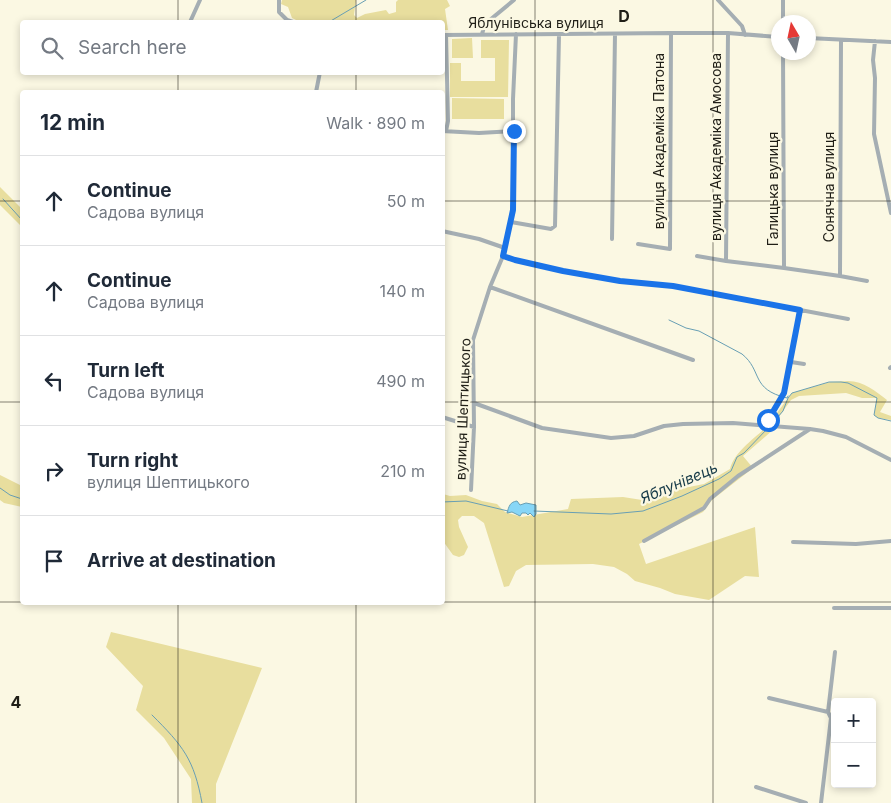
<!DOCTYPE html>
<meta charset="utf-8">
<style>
body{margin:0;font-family:Inter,sans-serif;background:#f6f6f7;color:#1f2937}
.controls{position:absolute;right:15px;bottom:15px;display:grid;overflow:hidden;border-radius:5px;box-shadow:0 2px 8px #0003}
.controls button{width:45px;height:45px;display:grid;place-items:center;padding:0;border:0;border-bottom:1px solid #e0e1e3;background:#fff;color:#1f2937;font:25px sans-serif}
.compass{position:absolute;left:771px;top:15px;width:45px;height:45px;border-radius:50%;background:#fff;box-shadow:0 2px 8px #0003;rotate:351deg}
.stop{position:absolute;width:15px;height:15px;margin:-11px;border:4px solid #1a73e8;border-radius:50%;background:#fff}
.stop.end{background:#1a73e8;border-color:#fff;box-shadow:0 1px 5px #0008}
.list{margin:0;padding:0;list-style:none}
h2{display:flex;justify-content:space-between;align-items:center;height:65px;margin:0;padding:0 20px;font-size:21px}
h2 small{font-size:16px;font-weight:400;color:#747a83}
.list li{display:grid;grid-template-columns:32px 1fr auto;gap:15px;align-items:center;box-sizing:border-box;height:90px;padding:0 20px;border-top:1px solid #e0e1e3}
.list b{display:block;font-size:19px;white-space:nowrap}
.list p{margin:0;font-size:16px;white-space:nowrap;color:#747a83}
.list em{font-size:16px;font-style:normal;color:#747a83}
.icon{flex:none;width:28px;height:28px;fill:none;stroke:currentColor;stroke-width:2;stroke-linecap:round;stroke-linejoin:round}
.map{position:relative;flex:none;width:891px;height:803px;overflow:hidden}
.search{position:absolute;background:#fff;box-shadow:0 2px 8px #0003;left:20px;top:20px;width:425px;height:55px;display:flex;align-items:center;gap:12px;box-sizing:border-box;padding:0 18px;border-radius:5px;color:#747a83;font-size:19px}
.panel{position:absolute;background:#fff;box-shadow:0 2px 8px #0003;left:20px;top:90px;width:425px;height:515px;border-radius:5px}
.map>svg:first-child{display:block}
.green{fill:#e8de9e}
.water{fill:#87d6f7;stroke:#689fb4}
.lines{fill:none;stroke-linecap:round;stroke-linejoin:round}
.stream{stroke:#689fb4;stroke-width:1}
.street{stroke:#a5aeb3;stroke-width:4}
.route{stroke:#1a73e8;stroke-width:6}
.grid{fill:none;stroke:#201f17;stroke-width:1;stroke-opacity:0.55}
.labels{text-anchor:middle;stroke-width:4.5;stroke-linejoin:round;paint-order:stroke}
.street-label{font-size:14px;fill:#201f17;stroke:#fbf8e3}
.water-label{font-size:15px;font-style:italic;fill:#173b49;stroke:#fbf8e3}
.grid-label{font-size:16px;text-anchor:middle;font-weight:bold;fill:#201f17;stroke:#fbf8e3;stroke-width:4.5;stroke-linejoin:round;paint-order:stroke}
</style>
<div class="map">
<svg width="891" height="803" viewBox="0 0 891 803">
<rect width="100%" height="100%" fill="#fbf8e3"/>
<path class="green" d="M 282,0 L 356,0 L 354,15 L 357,18 L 365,14 L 386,10 L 389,14 L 396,12 L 396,2 L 398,0 L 447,0 L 450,6 L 445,9 L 448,30 L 443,30 L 442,22 L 300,22 L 292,18 L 288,7 L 281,4 Z
M 472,38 L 473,58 L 452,58 L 452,39 Z
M 481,40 L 509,40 L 508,97 L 450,97 L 450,63 L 461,63 L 461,81 L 495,81 L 495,58 L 481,58 Z
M 452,98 L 504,99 L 504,119 L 452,119 Z
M 0,187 L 22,209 L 22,227 L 0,205 Z
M 848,381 C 864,381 875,391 887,400 L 880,412 L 891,416 L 891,420 L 878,418 L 874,415 L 877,398 L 862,398 L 846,393 L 799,396 L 791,400 L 780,415 L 778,424 L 770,422 L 792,393 L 830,382 Z
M 765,428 L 774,429 L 743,456 L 753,468 L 712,500 L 703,512 L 639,544 L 646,564 L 755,527 L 759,577 L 745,576 L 709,600 L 675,594 L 660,588 L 635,581 L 627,574 L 614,567 L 593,564 L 526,565 L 516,571 L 509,586 L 504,587 L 484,523 L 474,516 L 462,516 L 458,520 L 459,527 L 468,547 L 464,555 L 459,557 L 453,555 L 443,541 L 443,494 L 450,496 L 466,495 L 482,501 L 497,504 L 505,512 L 522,517 L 568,509 L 571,499 L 623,497 L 642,500 L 684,488 L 704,484 L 730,469 C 734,452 753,440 765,428 Z
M 0,475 L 22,486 L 22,507 L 4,503 L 0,500 Z
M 111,632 L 262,668 L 216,784 L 216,803 L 192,803 L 191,779 L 164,738 L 136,710 L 143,686 L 106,647 Z"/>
<path class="water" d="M 517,501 L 520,505 L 526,503 L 536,505 L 536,514 L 534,517 L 530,513 L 528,515 L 526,513 L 522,513 L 520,516 L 512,512 L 507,513 C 509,506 510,502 517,501 Z"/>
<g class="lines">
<path class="stream" d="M 329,22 L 366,0
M 3,199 L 22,220
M 669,320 L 686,328 L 699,331 L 742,354 C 763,371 750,389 787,398 L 788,396
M 771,425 L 783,411 L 788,398 L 792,393 L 829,382 L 841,382 L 848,383 L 877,398 L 874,415 L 878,418 L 891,421
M 0,488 L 10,495 L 22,499
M 442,502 L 466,501 L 508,511
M 534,511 L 611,514 L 643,511 L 682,496 L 719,479 L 731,471 L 737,457 L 744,453 L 768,428
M 152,715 C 183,746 194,759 202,803"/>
<path class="street" d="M 279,0 L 279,12 L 287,20 L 293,22
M 718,0 L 742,26 L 745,35
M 783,0 L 783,22
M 190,22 L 200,0
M 482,34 L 485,24 L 514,0
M 442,35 L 671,33 L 728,33 L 778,37
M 446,35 L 448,121 L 446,131
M 808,38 L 891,42
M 875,41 L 873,60 L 875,78 L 874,134 L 891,213
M 316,92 L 320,72
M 442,131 L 479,133 L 514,131
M 511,222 L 551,229 L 555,226 L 559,35
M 442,231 L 479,239 L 505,248
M 612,239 L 615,34
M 638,244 L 670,249 L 671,33
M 503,256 L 515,260 L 563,271 L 620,281 L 673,286 L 848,319
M 697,256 L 726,261 L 784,268 L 783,52
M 726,261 L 728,33
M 784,268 L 840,276 L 841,40
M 840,276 L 867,281
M 490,287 L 693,360
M 791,362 L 804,364
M 890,368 L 891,367
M 474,403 L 542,428 L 611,438 L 634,436 L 664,426 L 683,424 L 733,423 L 810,429 L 823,431 L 846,437 L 891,460
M 442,417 L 474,427
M 766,425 L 784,393 L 800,310
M 471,490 L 474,427 L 473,340 L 490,287 L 503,256 L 513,210 L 513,99 L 516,34
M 644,541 L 704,508 L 710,499 L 738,476 L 810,429
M 793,542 L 856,544 L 891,541
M 834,608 L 891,608
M 769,698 L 828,712 L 831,718 L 821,803
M 828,712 L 835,652
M 756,787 L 806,803"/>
</g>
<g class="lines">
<path class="route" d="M 514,131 L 513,210 L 503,256 L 515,260 L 563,271 L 620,281 L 673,286 L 800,310 L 784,393 L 768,420"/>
</g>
<path class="grid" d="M 178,0 L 178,22M 356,0 L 356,22M 535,0 L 535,803M 713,0 L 713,803M 178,72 L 178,92M 356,72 L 356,92M 0,201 L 22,201M 442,201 L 891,201M 0,402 L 22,402M 442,402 L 891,402M 0,602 L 22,602M 178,602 L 178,803M 356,602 L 356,803M 442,602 L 891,602"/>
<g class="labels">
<g class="street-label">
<text x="536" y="28">Яблунівська вулиця</text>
<text transform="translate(659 141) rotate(-90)" y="5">вулиця Академіка Патона</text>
<text transform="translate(716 147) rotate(-90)" y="5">вулиця Академіка Амосова</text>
<text transform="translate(829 187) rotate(-90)" y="5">Сонячна вулиця</text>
<text transform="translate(773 189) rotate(-90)" y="5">Галицька вулиця</text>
<text transform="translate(463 409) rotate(-88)" y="5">вулиця Шептицького</text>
</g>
<g class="water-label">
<text transform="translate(679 483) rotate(-23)" y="5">Яблунівець</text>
</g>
</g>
<g class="grid-label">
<text x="624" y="22">D</text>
<text x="16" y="708">4</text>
</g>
</svg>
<div class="controls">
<button>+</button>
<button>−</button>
</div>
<svg class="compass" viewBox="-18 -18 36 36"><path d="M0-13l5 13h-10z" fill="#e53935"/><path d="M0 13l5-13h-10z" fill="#747a83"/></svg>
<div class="stop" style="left:768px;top:420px"></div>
<div class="stop end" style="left:514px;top:131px"></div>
<div class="search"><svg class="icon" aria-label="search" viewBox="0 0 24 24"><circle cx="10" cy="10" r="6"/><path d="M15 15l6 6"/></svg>Search here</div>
<section class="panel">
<h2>12 min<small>Walk · 890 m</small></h2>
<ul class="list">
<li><svg class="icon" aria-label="ahead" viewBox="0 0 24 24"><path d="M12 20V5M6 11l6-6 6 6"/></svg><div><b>Continue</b><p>Садова вулиця</p></div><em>50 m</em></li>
<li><svg class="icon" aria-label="ahead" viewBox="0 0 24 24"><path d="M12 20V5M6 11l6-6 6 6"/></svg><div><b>Continue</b><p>Садова вулиця</p></div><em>140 m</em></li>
<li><svg class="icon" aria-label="left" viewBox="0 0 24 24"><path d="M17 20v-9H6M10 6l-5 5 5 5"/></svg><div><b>Turn left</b><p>Садова вулиця</p></div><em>490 m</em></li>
<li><svg class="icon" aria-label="right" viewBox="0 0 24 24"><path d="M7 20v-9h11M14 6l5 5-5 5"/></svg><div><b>Turn right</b><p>вулиця Шептицького</p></div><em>210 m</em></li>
<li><svg class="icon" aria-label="arrive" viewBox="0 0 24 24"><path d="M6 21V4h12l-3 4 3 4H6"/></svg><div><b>Arrive at destination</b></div></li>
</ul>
</section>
</div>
